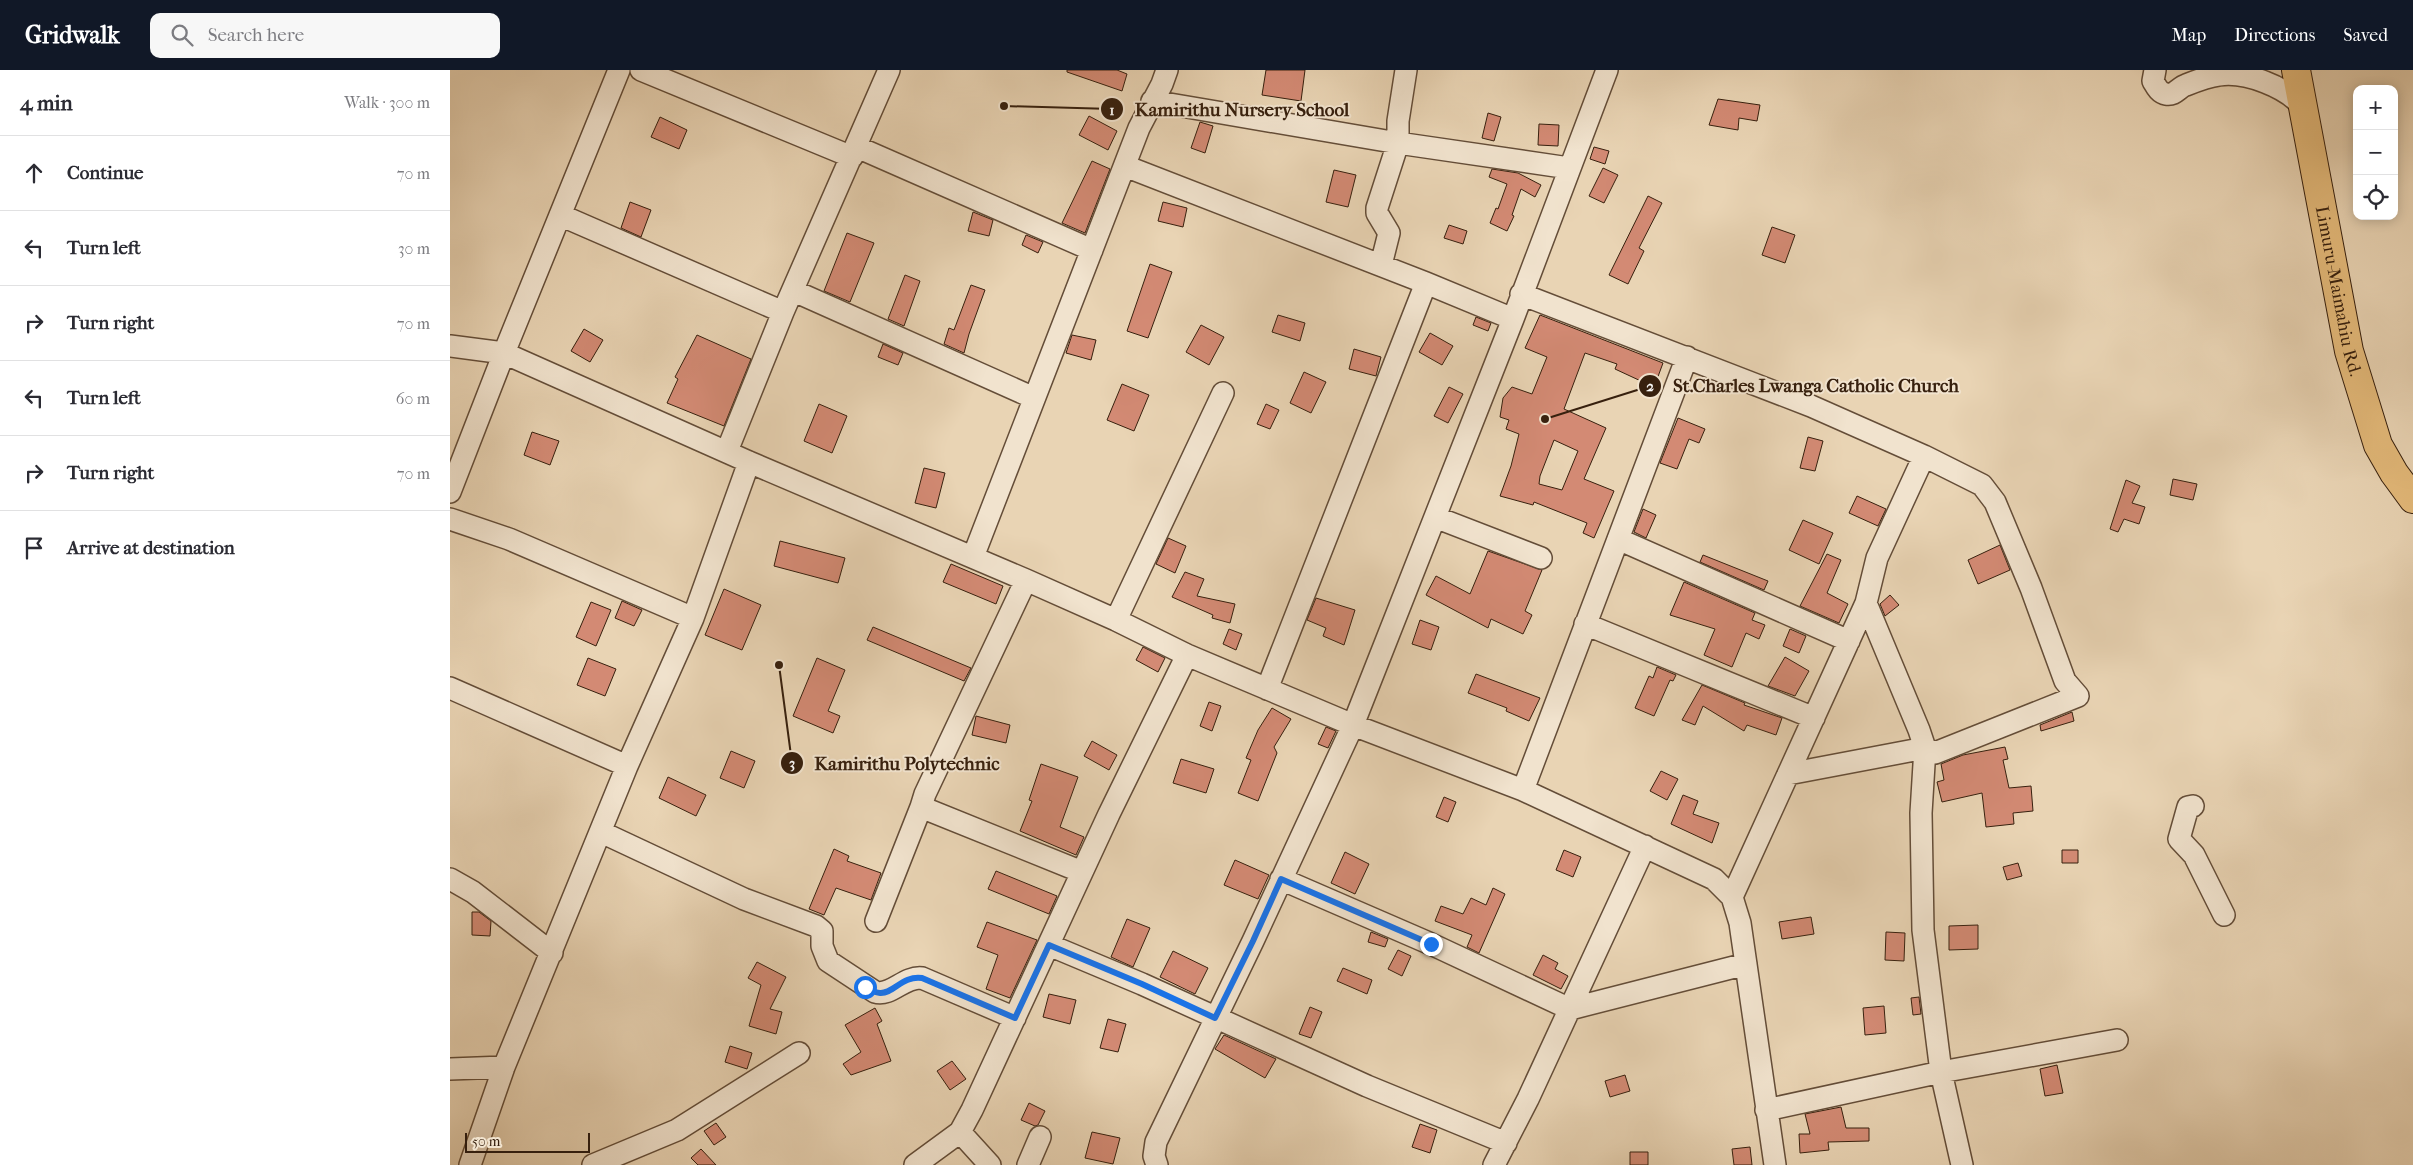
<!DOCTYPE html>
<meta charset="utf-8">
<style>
body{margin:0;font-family:"IM FELL French Canon",serif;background:#f7f7f7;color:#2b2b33}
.controls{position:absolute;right:15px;top:15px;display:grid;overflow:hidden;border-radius:10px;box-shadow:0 2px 12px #0003}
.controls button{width:45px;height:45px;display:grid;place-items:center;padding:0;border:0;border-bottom:1px solid #e1e1e2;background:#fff;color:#2b2b33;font:25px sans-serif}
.scale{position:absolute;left:15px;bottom:12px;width:125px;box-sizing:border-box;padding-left:5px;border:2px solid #37200e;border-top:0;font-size:14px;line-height:18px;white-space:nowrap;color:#37200e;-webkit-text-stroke:4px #f1e3ce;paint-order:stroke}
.stop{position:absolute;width:15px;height:15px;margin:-11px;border:4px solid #1a73e8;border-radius:50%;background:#fff}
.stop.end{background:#1a73e8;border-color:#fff;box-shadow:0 1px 5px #0008}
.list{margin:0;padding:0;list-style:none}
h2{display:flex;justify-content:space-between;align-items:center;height:65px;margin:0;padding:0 20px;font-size:21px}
h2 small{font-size:16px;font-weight:400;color:#7c7c81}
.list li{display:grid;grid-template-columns:32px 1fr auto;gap:15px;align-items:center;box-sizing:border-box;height:75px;padding:0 20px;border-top:1px solid #e1e1e2}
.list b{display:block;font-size:19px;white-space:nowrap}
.list em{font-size:16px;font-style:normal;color:#7c7c81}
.icon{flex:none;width:28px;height:28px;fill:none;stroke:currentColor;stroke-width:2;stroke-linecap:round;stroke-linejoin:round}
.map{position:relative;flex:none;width:1963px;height:1095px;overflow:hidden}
header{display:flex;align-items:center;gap:30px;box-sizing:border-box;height:70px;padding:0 25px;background:#111827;color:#fff}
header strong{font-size:24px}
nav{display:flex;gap:28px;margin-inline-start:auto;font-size:18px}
.search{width:350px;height:45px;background:#f7f7f7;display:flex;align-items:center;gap:12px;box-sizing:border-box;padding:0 18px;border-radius:10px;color:#7c7c81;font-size:19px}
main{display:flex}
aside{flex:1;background:#fff}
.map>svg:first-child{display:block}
.building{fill:#d38a74;stroke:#37200e;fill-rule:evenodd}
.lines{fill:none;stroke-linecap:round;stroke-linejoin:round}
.minor-casing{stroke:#644d38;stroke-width:24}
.highway-casing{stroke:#37200e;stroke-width:30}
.minor{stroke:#f1e3ce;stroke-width:21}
.highway{stroke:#e4ba7a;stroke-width:28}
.route{stroke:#1a73e8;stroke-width:6}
.labels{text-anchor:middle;stroke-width:4;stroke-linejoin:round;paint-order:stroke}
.street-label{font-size:18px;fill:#37200e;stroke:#f1e3ce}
.leader{fill:none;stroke:#37200e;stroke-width:2}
.callout-dot{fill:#37200e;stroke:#f1e3ce;stroke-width:2}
.mark-label{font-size:15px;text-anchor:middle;font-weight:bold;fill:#fff}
.callout-label{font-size:19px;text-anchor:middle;font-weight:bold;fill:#37200e;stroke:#f1e3ce;stroke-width:4;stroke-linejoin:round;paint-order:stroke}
</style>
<header>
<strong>Gridwalk</strong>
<div class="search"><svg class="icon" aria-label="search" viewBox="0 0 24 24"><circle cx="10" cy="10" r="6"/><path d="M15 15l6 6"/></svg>Search here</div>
<nav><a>Map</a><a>Directions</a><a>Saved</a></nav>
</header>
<main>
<aside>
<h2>4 min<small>Walk · 300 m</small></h2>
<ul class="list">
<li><svg class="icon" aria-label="ahead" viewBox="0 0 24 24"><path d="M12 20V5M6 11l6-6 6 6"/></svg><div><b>Continue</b></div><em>70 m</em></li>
<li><svg class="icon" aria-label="left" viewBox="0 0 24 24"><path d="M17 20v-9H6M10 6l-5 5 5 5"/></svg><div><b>Turn left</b></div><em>30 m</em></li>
<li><svg class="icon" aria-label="right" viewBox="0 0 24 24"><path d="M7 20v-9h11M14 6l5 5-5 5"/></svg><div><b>Turn right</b></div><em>70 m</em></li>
<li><svg class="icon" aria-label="left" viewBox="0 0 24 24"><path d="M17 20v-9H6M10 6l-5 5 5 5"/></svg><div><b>Turn left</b></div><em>60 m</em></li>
<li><svg class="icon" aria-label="right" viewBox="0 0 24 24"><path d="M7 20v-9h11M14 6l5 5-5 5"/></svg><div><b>Turn right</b></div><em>70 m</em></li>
<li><svg class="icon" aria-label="arrive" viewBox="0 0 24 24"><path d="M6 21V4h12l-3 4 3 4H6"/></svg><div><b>Arrive at destination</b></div></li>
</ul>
</aside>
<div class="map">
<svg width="1963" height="1095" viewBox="0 0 1963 1095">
<rect width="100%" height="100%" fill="#e9d4b4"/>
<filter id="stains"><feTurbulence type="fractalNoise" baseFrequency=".004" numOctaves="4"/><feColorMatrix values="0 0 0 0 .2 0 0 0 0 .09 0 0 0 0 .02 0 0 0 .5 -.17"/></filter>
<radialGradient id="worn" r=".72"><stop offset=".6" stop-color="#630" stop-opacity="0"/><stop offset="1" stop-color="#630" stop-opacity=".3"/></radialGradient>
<path class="building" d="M 617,0 L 667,0 L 677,4 L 672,21 L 617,2 Z
M 816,0 L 855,0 L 851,31 L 812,25 Z
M 1268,29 L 1310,35 L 1307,51 L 1289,48 L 1288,60 L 1259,55 Z
M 1038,43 L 1051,47 L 1044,71 L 1032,68 Z
M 639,46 L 667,61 L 658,80 L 629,65 Z
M 210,47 L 237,60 L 229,79 L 201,67 Z
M 750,52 L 763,56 L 755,83 L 741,78 Z
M 1089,54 L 1109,55 L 1108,76 L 1088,75 Z
M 1144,77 L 1159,81 L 1155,94 L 1140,89 Z
M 642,91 L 660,99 L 635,163 L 612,153 Z
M 1153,98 L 1168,105 L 1154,133 L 1139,126 Z
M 1042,99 L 1068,103 L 1091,115 L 1085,127 L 1071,119 L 1062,145 L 1064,146 L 1057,161 L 1040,153 L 1046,138 L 1048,139 L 1057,114 L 1039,107 Z
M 884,100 L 906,105 L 898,137 L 876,132 Z
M 1198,126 L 1212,133 L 1189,178 L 1194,181 L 1178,214 L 1159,205 Z
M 180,132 L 201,140 L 191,167 L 171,158 Z
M 713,132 L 737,138 L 733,157 L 708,151 Z
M 523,142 L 543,150 L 539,166 L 518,161 Z
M 999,155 L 1017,161 L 1013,174 L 994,168 Z
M 1322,157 L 1345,165 L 1335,193 L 1312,185 Z
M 397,163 L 424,173 L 400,232 L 374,221 Z
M 576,165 L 593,172 L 588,183 L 572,175 Z
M 700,194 L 722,202 L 698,268 L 677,261 Z
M 455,205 L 470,211 L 454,256 L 438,249 Z
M 521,215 L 535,220 L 519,264 L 514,283 L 494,274 L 499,258 L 504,260 Z
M 828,245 L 855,253 L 850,271 L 822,262 Z
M 1090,245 L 1213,293 L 1206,312 L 1194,308 L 1193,312 L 1165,299 L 1167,294 L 1135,283 L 1114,339 L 1156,358 L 1134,409 L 1164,421 L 1144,468 L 1133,463 L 1137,453 L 1084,432 L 1083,435 L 1050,426 L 1061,396 L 1069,364 L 1056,359 L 1059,350 L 1050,347 L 1053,328 L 1062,317 L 1082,324 L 1097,287 L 1075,278 ZM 1104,370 L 1128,381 L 1112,420 L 1089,414 L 1090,406 Z
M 1026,247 L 1041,253 L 1038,261 L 1023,255 Z
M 751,255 L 774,267 L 759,295 L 736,282 Z
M 134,259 L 153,270 L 140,292 L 121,281 Z
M 980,263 L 1003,276 L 992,295 L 969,282 Z
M 247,265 L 301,289 L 274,356 L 217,333 L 228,309 L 225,307 Z
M 622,265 L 646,270 L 641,290 L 616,283 Z
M 433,274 L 453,283 L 448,295 L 428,287 Z
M 904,279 L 931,287 L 926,306 L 899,299 Z
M 854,302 L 876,312 L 861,343 L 840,333 Z
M 672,314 L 699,325 L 684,361 L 657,350 Z
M 999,317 L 1013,324 L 998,353 L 984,346 Z
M 369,334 L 397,346 L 382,383 L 354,371 Z
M 816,334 L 829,340 L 820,359 L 807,354 Z
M 1228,348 L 1255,359 L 1249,373 L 1239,369 L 1227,399 L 1210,393 Z
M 82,362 L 109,371 L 100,395 L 74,385 Z
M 1358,367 L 1373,371 L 1365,401 L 1350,398 Z
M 474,398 L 495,403 L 486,438 L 465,433 Z
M 1723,409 L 1747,414 L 1743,430 L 1720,425 Z
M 1676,410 L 1690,416 L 1682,433 L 1695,437 L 1689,454 L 1674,449 L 1668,462 L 1660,459 Z
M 1407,426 L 1436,439 L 1428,456 L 1399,443 Z
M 1193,439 L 1206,445 L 1196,468 L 1184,462 Z
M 1353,450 L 1383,463 L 1369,494 L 1339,480 Z
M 718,468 L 736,476 L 725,503 L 706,494 Z
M 330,471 L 395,488 L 388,513 L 324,496 Z
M 1550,475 L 1560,500 L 1528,514 L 1518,490 Z
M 1038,481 L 1092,500 L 1075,541 L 1082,545 L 1073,564 L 1041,549 L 1038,558 L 976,525 L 986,506 L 1020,524 Z
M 1377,484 L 1391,490 L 1377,523 L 1398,534 L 1389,553 L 1350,536 Z
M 1253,485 L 1318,511 L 1314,520 L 1250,492 Z
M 501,494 L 553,516 L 546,534 L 493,512 Z
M 735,502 L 754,509 L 747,526 L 785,534 L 780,553 L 762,548 L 763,545 L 722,527 Z
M 1234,512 L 1305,543 L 1302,550 L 1315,555 L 1309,569 L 1296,563 L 1282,597 L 1254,585 L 1265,559 L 1220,545 Z
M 274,519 L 311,535 L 292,580 L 255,565 Z
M 1440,525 L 1449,535 L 1435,546 L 1430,534 Z
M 866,528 L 905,540 L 894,575 L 873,566 L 876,558 L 857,550 Z
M 172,531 L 192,540 L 184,556 L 165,548 Z
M 141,532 L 161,540 L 146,576 L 126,567 Z
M 970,550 L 989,557 L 981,580 L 962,574 Z
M 423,557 L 521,598 L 514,611 L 417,570 Z
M 779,559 L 792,564 L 786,580 L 773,574 Z
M 1340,559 L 1356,566 L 1349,583 L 1333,576 Z
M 693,577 L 715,588 L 708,602 L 686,590 Z
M 1335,587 L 1359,601 L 1345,626 L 1318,616 Z
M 138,588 L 166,599 L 155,626 L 127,615 Z
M 367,588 L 395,600 L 378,641 L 390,646 L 383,663 L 343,646 Z
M 1207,597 L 1226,605 L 1223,611 L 1220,610 L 1204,646 L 1185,638 L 1199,606 L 1203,608 Z
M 1026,604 L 1090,628 L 1079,651 L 1056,641 L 1057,638 L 1018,623 Z
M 1252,615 L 1295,633 L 1294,635 L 1332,648 L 1326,665 L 1297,655 L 1294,661 L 1253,636 L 1245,655 L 1232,650 Z
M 759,632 L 771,636 L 762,661 L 750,656 Z
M 822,638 L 841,649 L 824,677 L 827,683 L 808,731 L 788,723 L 801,690 L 796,688 L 808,660 Z
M 1622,642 L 1624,651 L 1591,661 L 1590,655 Z
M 526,646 L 560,655 L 556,673 L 522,665 Z
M 876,657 L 886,661 L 878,678 L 868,674 Z
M 642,671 L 667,685 L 659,700 L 634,686 Z
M 1555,677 L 1558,689 L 1553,690 L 1559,718 L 1581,716 L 1583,741 L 1563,743 L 1564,754 L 1536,757 L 1532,723 L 1492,732 L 1487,712 L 1494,710 L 1491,694 L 1513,685 Z
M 281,681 L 305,691 L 294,718 L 270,708 Z
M 731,689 L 764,699 L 756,723 L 723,713 Z
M 591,694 L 628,707 L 610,757 L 634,767 L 626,785 L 570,761 L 582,731 L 579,730 Z
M 1211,701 L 1228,709 L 1217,730 L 1200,721 Z
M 218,707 L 256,725 L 246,746 L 209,728 Z
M 1233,725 L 1248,731 L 1243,744 L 1269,753 L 1262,773 L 1221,754 Z
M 994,727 L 1006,732 L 998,752 L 986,747 Z
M 384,779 L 399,786 L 397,791 L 431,803 L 421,830 L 386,818 L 374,845 L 359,839 Z
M 1114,780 L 1131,787 L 1123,807 L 1106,800 Z
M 1612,780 L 1628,780 L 1628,793 L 1612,793 Z
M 895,782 L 919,794 L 905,824 L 881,813 Z
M 785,790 L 819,805 L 808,829 L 774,815 Z
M 1568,793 L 1572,806 L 1557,810 L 1553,797 Z
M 546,801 L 607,826 L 599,844 L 538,819 Z
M 1043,818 L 1055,824 L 1029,883 L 1017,877 L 1022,865 L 985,851 L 991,836 L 1013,844 L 1021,828 L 1036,835 Z
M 22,842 L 29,842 L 41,851 L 40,866 L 22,865 Z
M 1361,847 L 1364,864 L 1332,869 L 1329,852 Z
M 677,849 L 700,858 L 683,897 L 661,887 Z
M 537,852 L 587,870 L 560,928 L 536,919 L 548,885 L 527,877 Z
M 1528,855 L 1528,879 L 1499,880 L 1499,856 Z
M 921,862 L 938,869 L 935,877 L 918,872 Z
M 1436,862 L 1455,863 L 1454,891 L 1435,890 Z
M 948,880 L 961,886 L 952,906 L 938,899 Z
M 723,881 L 758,898 L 745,924 L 710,907 Z
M 1093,885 L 1108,893 L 1105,899 L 1118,906 L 1111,919 L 1083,905 Z
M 307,892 L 336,907 L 320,939 L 332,942 L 326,964 L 299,956 L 311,915 L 298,908 Z
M 893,898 L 922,910 L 917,924 L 887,911 Z
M 599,924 L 626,930 L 620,954 L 593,947 Z
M 1469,927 L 1471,944 L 1463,945 L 1461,928 Z
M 1434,936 L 1436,963 L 1415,965 L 1413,938 Z
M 860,937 L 872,942 L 861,968 L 849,964 Z
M 425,938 L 432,951 L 427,954 L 441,991 L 401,1005 L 393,994 L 411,982 L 395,955 Z
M 658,949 L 676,954 L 668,982 L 650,978 Z
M 774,965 L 826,989 L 815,1008 L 765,979 Z
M 280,976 L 302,983 L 297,999 L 275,992 Z
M 502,991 L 516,1009 L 500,1020 L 487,1001 Z
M 1607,995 L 1613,1023 L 1595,1026 L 1590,999 Z
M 1175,1005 L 1180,1021 L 1160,1027 L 1155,1011 Z
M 579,1033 L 595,1041 L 588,1055 L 585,1056 L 571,1050 Z
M 1391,1037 L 1396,1058 L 1419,1058 L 1419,1071 L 1378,1072 L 1379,1080 L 1350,1083 L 1349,1064 L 1360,1064 L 1355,1044 Z
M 266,1053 L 276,1067 L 264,1075 L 254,1061 Z
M 970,1054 L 987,1060 L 980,1083 L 962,1077 Z
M 642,1062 L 670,1068 L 663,1094 L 635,1088 Z
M 1300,1077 L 1302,1095 L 1284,1095 L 1282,1079 Z
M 251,1079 L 266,1095 L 248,1095 L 241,1088 Z
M 1180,1082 L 1198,1082 L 1198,1095 L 1180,1095 Z"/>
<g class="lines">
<defs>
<path id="minor" d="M 191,0 L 402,87
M 1705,0 L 1703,11 C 1706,16 1709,23 1716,24 C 1725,26 1729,17 1736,15 C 1746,11 1759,6 1769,5 C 1796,1 1836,17 1853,37
M 702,31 L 948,73 L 1119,98
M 407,77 L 642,180
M 675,96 L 976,213 L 1063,249
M 110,145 L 333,242
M 931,195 L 939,163 L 927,143 L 927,138 L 948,73 L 948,51 L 956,0
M 344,221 L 584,328
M 1071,224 L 1361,336 L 1474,386 L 1532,415 L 1545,432 L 1581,518 L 1615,611 L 1628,626 L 1485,683 L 1475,678 L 1338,704
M 0,276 L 54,283 L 299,392 L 576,510 L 666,550 L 737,585 L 903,655 L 1073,720 L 1264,809 L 1282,827 L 1290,853 L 1325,1095
M 277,381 L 333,242 L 439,0
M 0,422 L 54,283 L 169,0
M 985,447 L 1091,488
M 0,449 L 59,469 L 243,548
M 1168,469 L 1399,571
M 523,487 L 689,58 L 712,14 L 717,0
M 576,510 L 475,724 L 471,737 L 632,802
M 1416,533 L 1469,660 L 1475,678 L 1471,743 L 1473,860 L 1491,1002 L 1512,1095
M 666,550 L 773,323
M 1135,554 L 1364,648
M 0,618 L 177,696
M 817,619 L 976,213
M 1073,720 L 1237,287
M 1743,736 L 1738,737 L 1729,769 L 1744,785 L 1774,845
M 151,762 L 294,829 L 366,856 L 372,861 L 372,876 L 378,891 L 425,922 C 441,927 454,906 472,908 L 565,948
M 0,809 L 23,822 L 102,883
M 831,809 L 981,874 L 1120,939 L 1296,894
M 1282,827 L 1416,533 L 1427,488 L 1474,386
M 426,851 L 471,737
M 599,875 L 692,914 L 917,1016 L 1056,1073
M 0,999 L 54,997
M 1316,1040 L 1491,1002 L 1667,970
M 510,1062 L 540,1095
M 20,1095 L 54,997 L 177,696 L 243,548 L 299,392
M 143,1095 L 227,1060 L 349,983
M 465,1095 L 510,1062 L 522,1040 L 659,744 L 737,585
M 578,1095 L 590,1067
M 707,1095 L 704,1086 L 706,1072 L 803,871 L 903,655 L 1063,249 L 1157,0
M 1044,1095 L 1078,1029 L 1195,776"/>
<g id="highway">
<path id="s1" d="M 1846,0 L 1899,281 L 1928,375 L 1944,403 L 1963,429"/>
</g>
</defs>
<use href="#minor" class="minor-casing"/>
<use href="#highway" class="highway-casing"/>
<use href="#minor" class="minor"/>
<use href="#highway" class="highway"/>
</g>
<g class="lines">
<path class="route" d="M 415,917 C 419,919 425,923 430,923 C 443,924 453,905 472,908 L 565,948 L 599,875 L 692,914 L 765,948 L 803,871 L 831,809 L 981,874"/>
</g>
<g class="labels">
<g class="street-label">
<text dy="6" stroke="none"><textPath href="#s1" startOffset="225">Limuru-Maimahiu Rd.</textPath></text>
</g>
</g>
<path class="leader" d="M554 36L662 39M1095 349L1200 316M329 595L342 693"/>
<g class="callout-dot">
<circle cx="554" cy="36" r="5"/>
<circle cx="1095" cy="349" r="5"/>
<circle cx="329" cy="595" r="5"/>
<circle cx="662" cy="39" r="12"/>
<circle cx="1200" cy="316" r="12"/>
<circle cx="342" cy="693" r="12"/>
</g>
<g class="mark-label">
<text x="662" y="45">1</text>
<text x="1200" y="321">2</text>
<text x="342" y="698">3</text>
</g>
<g class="callout-label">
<text x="792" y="46">Kamirithu Nursery School</text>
<text x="1366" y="322">St.Charles Lwanga Catholic Church</text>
<text x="457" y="700">Kamirithu Polytechnic</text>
</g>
<rect width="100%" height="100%" filter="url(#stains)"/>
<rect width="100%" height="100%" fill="url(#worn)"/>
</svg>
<div class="controls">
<button>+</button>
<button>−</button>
<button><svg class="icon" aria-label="locate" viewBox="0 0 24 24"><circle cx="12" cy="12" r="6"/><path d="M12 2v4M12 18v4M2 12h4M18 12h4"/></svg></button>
</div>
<div class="scale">50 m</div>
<div class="stop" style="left:415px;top:917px"></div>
<div class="stop end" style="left:981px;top:874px"></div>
</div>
</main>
